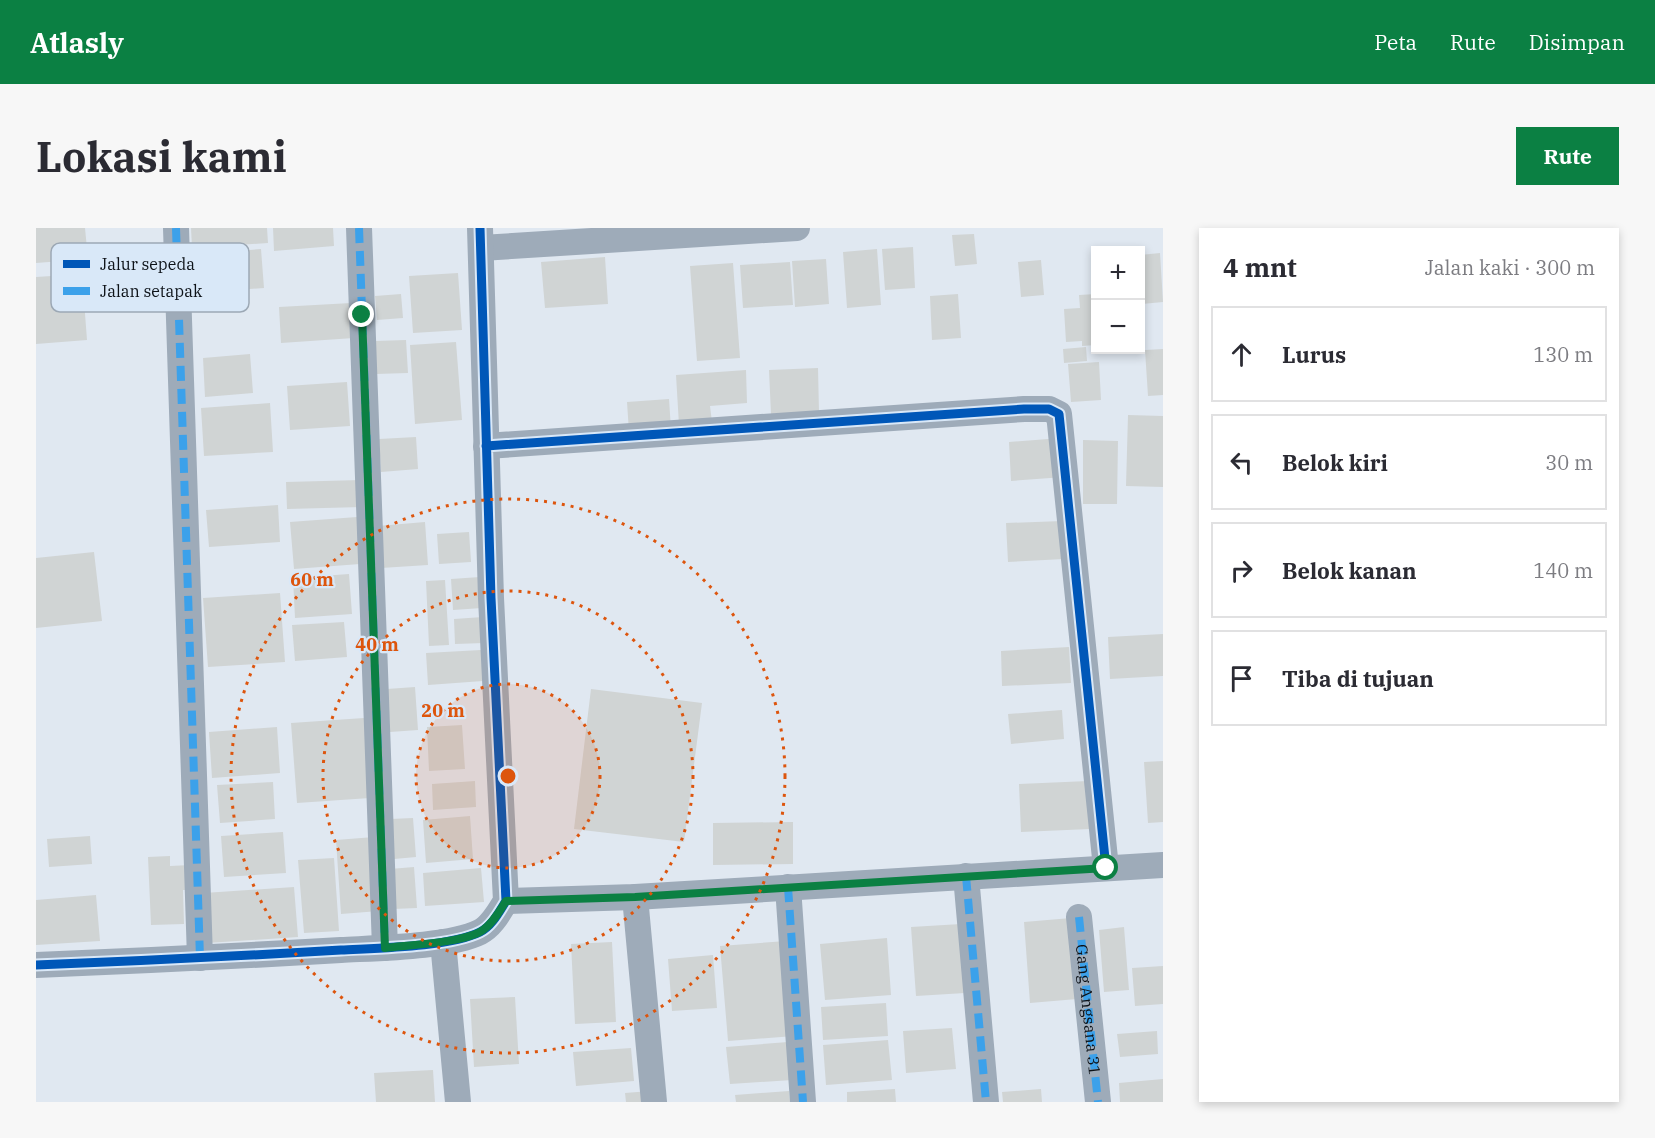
<!DOCTYPE html>
<html lang="id">
<meta charset="utf-8">
<style>
body{margin:0;font-family:"IBM Plex Serif",serif;background:#f7f7f7;color:#2b2b33}
.controls{position:absolute;right:18px;top:18px;display:grid;overflow:hidden;border-radius:0px;box-shadow:0 3px 9px #0003}
.controls button{width:54px;height:54px;display:grid;place-items:center;padding:0;border:0;border-bottom:2px solid #e1e1e2;background:#fff;color:#2b2b33;font:30px sans-serif}
.stop{position:absolute;width:18px;height:18px;margin:-14px;border:4px solid #0b8043;border-radius:50%;background:#fff}
.stop.end{background:#0b8043;border-color:#fff;box-shadow:0 2px 6px #0008}
.list{margin:0;padding:0;list-style:none}
h2{display:flex;justify-content:space-between;align-items:center;height:78px;margin:0;padding:0 24px;font-size:26px}
h2 small{font-size:20px;font-weight:400;color:#7c7c81}
.list li{display:grid;grid-template-columns:39px 1fr auto;gap:18px;align-items:center;box-sizing:border-box;height:96px;margin:0 12px 12px;padding:0 12px;border:2px solid #e1e1e2;border-radius:0px}
.list b{display:block;font-size:22px;white-space:nowrap}
.list em{font-size:20px;font-style:normal;color:#7c7c81}
.icon{flex:none;width:33px;height:33px;fill:none;stroke:currentColor;stroke-width:2;stroke-linecap:round;stroke-linejoin:round}
.map{position:relative;flex:none;width:1127px;height:874px;overflow:hidden;border-radius:0px}
header{display:flex;align-items:center;gap:36px;box-sizing:border-box;height:84px;padding:0 30px;background:#0b8043;color:#fff}
header strong{font-size:28px}
nav{display:flex;gap:33px;margin-inline-start:auto;font-size:21px}
.intro{display:flex;align-items:center;justify-content:space-between;box-sizing:border-box;height:144px;padding:0 36px}
h1{margin:0;font-size:42px}
.button{padding:15px 27px;border-radius:0px;background:#0b8043;color:#fff;font-size:21px;font-weight:700}
main{display:flex;gap:36px;padding:0 36px}
aside{flex:1;background:#fff;border-radius:0px;box-shadow:0 3px 9px #0003}
.map>svg:first-child{display:block}
.building{fill:#d0d4d4}
.lines{fill:none;stroke-linecap:round;stroke-linejoin:round}
.street{stroke:#9eabb9;stroke-width:26}
.quiet{stroke:#3ca1ea;stroke-width:8;stroke-dasharray:15 8;stroke-linecap:butt}
.cycleway-casing{stroke:#d9e8f8;stroke-width:13}
.cycleway{stroke:#0057b8;stroke-width:9}
.route{stroke:#0b8043;stroke-width:8}
.ring{fill:none;stroke:#dd550d;stroke-width:3;stroke-dasharray:3 6}
.labels{text-anchor:middle;stroke-width:4.5;stroke-linejoin:round;paint-order:stroke}
.street-label{font-size:16px;fill:#0d1218;stroke:#d9e8f8}
.key{fill:#d9e8f8;stroke:#9ca8b5;stroke-width:1.5}
.key-label{font-size:16px;fill:#0d1218}
.centre{fill:#dd550d;stroke:#d9e8f8;stroke-width:3}
.ring-label{font-size:18px;text-anchor:middle;font-weight:bold;fill:#dd550d;stroke:#d9e8f8;stroke-width:4.5;stroke-linejoin:round;paint-order:stroke}
</style>
<header>
<strong>Atlasly</strong>
<nav><a>Peta</a><a>Rute</a><a>Disimpan</a></nav>
</header>
<div class="intro"><h1>Lokasi kami</h1><a class="button">Rute</a></div>
<main>
<div class="map">
<svg width="1127" height="874" viewBox="0 0 1127 874">
<rect width="100%" height="100%" fill="#e0e8f1"/>
<path class="building" d="M 0,0 L 49,0 L 52,31 L 0,35 Z
M 155,0 L 231,0 L 232,15 L 156,20 Z
M 237,0 L 297,0 L 298,18 L 238,23 Z
M 938,6 L 941,36 L 919,38 L 916,7 Z
M 877,19 L 879,60 L 849,62 L 846,21 Z
M 225,21 L 228,60 L 174,64 L 172,25 Z
M 841,21 L 845,77 L 811,80 L 807,24 Z
M 1124,25 L 1127,74 L 1106,76 L 1104,27 Z
M 569,29 L 572,76 L 509,80 L 505,34 Z
M 790,31 L 793,76 L 759,79 L 756,33 Z
M 1005,32 L 1008,67 L 985,69 L 982,34 Z
M 754,34 L 757,77 L 707,80 L 704,37 Z
M 697,35 L 704,130 L 661,133 L 654,38 Z
M 422,45 L 426,102 L 377,105 L 373,48 Z
M 46,46 L 51,112 L 0,116 L 0,49 Z
M 365,66 L 367,90 L 341,92 L 339,68 Z
M 922,66 L 925,110 L 896,112 L 894,68 Z
M 1060,66 L 1060,117 L 1046,118 L 1046,113 L 1030,114 L 1028,81 L 1044,80 L 1043,67 Z
M 315,75 L 318,110 L 245,115 L 243,79 Z
M 370,112 L 372,145 L 340,146 L 339,113 Z
M 420,114 L 426,192 L 379,196 L 374,117 Z
M 1050,119 L 1051,133 L 1028,135 L 1027,121 Z
M 1127,121 L 1127,167 L 1112,168 L 1109,122 Z
M 214,126 L 217,165 L 169,169 L 167,130 Z
M 1063,134 L 1065,172 L 1035,174 L 1032,136 Z
M 782,140 L 783,184 L 735,186 L 733,142 Z
M 710,142 L 711,175 L 674,178 L 676,194 L 643,197 L 640,147 Z
M 311,154 L 314,198 L 254,202 L 251,158 Z
M 633,171 L 635,201 L 593,204 L 591,174 Z
M 234,175 L 237,224 L 168,228 L 165,180 Z
M 1092,187 L 1127,188 L 1127,259 L 1090,258 Z
M 380,209 L 382,241 L 345,244 L 343,211 Z
M 1025,210 L 1028,249 L 975,253 L 973,214 Z
M 1047,212 L 1082,213 L 1081,276 L 1047,276 Z
M 325,252 L 326,279 L 251,281 L 250,254 Z
M 242,277 L 244,314 L 173,319 L 170,282 Z
M 321,289 L 324,336 L 258,341 L 254,294 Z
M 1026,293 L 1028,331 L 972,334 L 970,295 Z
M 389,294 L 392,337 L 345,340 L 342,298 Z
M 433,304 L 435,334 L 403,336 L 401,306 Z
M 58,324 L 66,393 L 0,400 L 0,330 Z
M 313,346 L 316,386 L 259,390 L 257,350 Z
M 444,349 L 446,380 L 417,382 L 415,351 Z
M 409,352 L 413,417 L 393,418 L 390,353 Z
M 244,365 L 249,434 L 172,439 L 167,370 Z
M 447,389 L 448,415 L 419,416 L 418,391 Z
M 308,394 L 311,429 L 259,433 L 256,397 Z
M 1127,406 L 1127,448 L 1074,451 L 1072,409 Z
M 1033,419 L 1035,455 L 966,458 L 965,423 Z
M 445,422 L 447,453 L 392,457 L 390,425 Z
M 379,459 L 382,502 L 354,504 L 351,461 Z
M 555,461 L 666,475 L 648,614 L 538,601 Z
M 1026,482 L 1028,511 L 975,516 L 972,486 Z
M 328,490 L 334,570 L 261,575 L 255,495 Z
M 426,497 L 429,541 L 393,543 L 391,499 Z
M 241,499 L 244,545 L 176,550 L 173,504 Z
M 1127,533 L 1127,594 L 1112,595 L 1108,534 Z
M 439,553 L 440,579 L 397,582 L 396,556 Z
M 1052,553 L 1054,601 L 985,604 L 983,556 Z
M 237,554 L 239,591 L 184,595 L 181,557 Z
M 434,588 L 437,631 L 390,635 L 387,592 Z
M 377,590 L 380,629 L 358,631 L 355,591 Z
M 757,594 L 757,636 L 677,637 L 677,595 Z
M 247,604 L 250,645 L 188,649 L 185,608 Z
M 54,608 L 56,636 L 13,639 L 11,611 Z
M 338,609 L 343,683 L 305,686 L 300,612 Z
M 134,628 L 134,638 L 154,637 L 155,662 L 147,662 L 148,696 L 115,697 L 112,629 Z
M 298,630 L 303,703 L 268,705 L 262,632 Z
M 378,639 L 381,680 L 357,681 L 354,641 Z
M 445,640 L 448,674 L 389,678 L 387,645 Z
M 258,659 L 262,709 L 171,715 L 168,665 Z
M 60,667 L 64,713 L 0,717 L 0,672 Z
M 1035,690 L 1041,771 L 994,775 L 988,694 Z
M 925,696 L 929,765 L 880,768 L 875,699 Z
M 1088,699 L 1093,762 L 1068,764 L 1063,702 Z
M 851,710 L 855,767 L 789,772 L 784,716 Z
M 750,713 L 758,808 L 692,813 L 684,718 Z
M 576,714 L 580,794 L 539,796 L 535,716 Z
M 677,727 L 681,780 L 636,783 L 632,731 Z
M 1127,738 L 1127,776 L 1099,778 L 1096,740 Z
M 479,769 L 483,836 L 438,839 L 434,771 Z
M 850,775 L 852,808 L 787,812 L 785,779 Z
M 916,800 L 920,841 L 870,845 L 867,803 Z
M 1121,803 L 1122,826 L 1084,829 L 1081,806 Z
M 852,812 L 856,852 L 790,857 L 787,817 Z
M 752,814 L 756,852 L 694,856 L 690,819 Z
M 595,820 L 598,853 L 540,858 L 537,824 Z
M 397,842 L 399,874 L 340,874 L 338,845 Z
M 1127,851 L 1127,874 L 1084,874 L 1083,855 Z
M 859,861 L 860,874 L 811,874 L 811,864 Z
M 1005,861 L 1006,874 L 967,874 L 966,864 Z
M 614,863 L 615,874 L 590,874 L 589,865 Z
M 753,863 L 754,874 L 700,874 L 699,867 Z"/>
<g class="lines">
<g class="street">
<path d="M 140,0 L 164,730"/>
<path d="M 323,0 L 349,720"/>
<path d="M 445,20 L 761,0"/>
<path d="M 450,218 L 988,181 L 1013,181 L 1023,186 L 1070,640"/>
<path d="M 930,648 L 950,874"/>
<path d="M 752,659 L 767,874"/>
<path d="M 599,669 L 618,874"/>
<path d="M 470,673 L 599,669 L 1127,637"/>
<path id="s1" d="M 1043,689 L 1062,874"/>
<path d="M 407,714 L 422,874"/>
<path d="M 0,737 C 102,733 203,728 305,722 C 340,720 414,719 444,704 C 456,698 463,684 470,673 L 455,370 L 444,0"/>
</g>
<path class="quiet" d="M 140,0 L 164,730
M 323,0 L 349,720
M 930,648 L 950,874
M 752,659 L 767,874
M 1043,689 L 1062,874"/>
<defs>
<path id="cycleway" d="M 450,218 L 988,181 L 1013,181 L 1023,186 L 1070,640
M 0,737 C 102,733 203,728 305,722 C 340,720 414,719 444,704 C 456,698 463,684 470,673 L 455,370 L 444,0"/>
</defs>
<use href="#cycleway" class="cycleway-casing"/>
<use href="#cycleway" class="cycleway"/>
</g>
<g class="lines">
<path class="route" d="M 326,87 L 349,720 C 372,717 429,715 447,702 C 457,695 463,684 470,673 L 599,669 L 1070,640"/>
</g>
<circle cx="472" cy="548" r="92" fill="#dd550d" fill-opacity=".12"/>
<g class="ring">
<circle cx="472" cy="548" r="92"/>
<circle cx="472" cy="548" r="185"/>
<circle cx="472" cy="548" r="277"/>
</g>
<g class="labels">
<g class="street-label">
<text dy="6" stroke="none"><textPath href="#s1" startOffset="93">Gang Angsana 31</textPath></text>
</g>
</g>
<rect x="15" y="15" width="198" height="69" rx="9" class="key"/>
<rect x="27" y="32" width="27" height="8" fill="#0057b8"/>
<rect x="27" y="59" width="27" height="8" fill="#3ca1ea"/>
<g class="key-label">
<text x="64" y="42">Jalur sepeda</text>
<text x="64" y="69">Jalan setapak</text>
</g>
<circle cx="472" cy="548" r="9" class="centre"/>
<g class="ring-label">
<text x="276" y="358">60 m</text>
<text x="341" y="423">40 m</text>
<text x="407" y="489">20 m</text>
</g>
</svg>
<div class="controls">
<button>+</button>
<button>−</button>
</div>
<div class="stop" style="left:1070px;top:640px"></div>
<div class="stop end" style="left:326px;top:87px"></div>
</div>
<aside>
<h2>4 mnt<small>Jalan kaki · 300 m</small></h2>
<ul class="list">
<li><svg class="icon" aria-label="ahead" viewBox="0 0 24 24"><path d="M12 20V5M6 11l6-6 6 6"/></svg><div><b>Lurus</b></div><em>130 m</em></li>
<li><svg class="icon" aria-label="left" viewBox="0 0 24 24"><path d="M17 20v-9H6M10 6l-5 5 5 5"/></svg><div><b>Belok kiri</b></div><em>30 m</em></li>
<li><svg class="icon" aria-label="right" viewBox="0 0 24 24"><path d="M7 20v-9h11M14 6l5 5-5 5"/></svg><div><b>Belok kanan</b></div><em>140 m</em></li>
<li><svg class="icon" aria-label="arrive" viewBox="0 0 24 24"><path d="M6 21V4h12l-3 4 3 4H6"/></svg><div><b>Tiba di tujuan</b></div></li>
</ul>
</aside>
</main>
